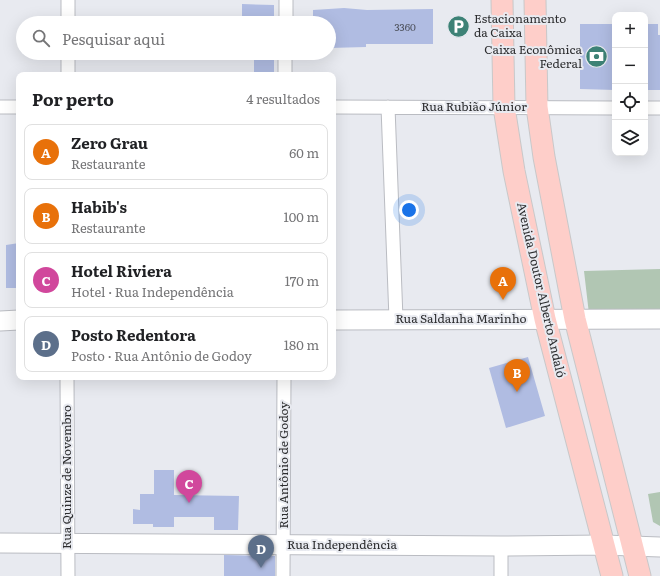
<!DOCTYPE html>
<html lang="pt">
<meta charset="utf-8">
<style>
body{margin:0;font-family:Literata,serif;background:#f2f2f2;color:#202124}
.controls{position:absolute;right:12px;top:12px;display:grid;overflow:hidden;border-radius:8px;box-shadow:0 4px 16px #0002}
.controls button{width:36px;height:36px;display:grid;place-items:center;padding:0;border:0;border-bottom:1px solid #e0e0e0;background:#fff;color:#202124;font:20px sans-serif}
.you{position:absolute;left:409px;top:210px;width:14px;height:14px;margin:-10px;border:3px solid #fff;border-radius:50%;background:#1a73e8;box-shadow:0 0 0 6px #1a73e833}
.badge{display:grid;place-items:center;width:26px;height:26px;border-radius:50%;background:#111827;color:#fff;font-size:13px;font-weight:700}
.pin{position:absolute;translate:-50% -33px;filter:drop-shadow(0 1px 2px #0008)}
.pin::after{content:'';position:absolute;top:21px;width:14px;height:12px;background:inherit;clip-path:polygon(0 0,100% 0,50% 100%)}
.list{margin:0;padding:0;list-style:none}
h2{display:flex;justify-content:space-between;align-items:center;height:52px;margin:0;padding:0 16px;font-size:17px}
h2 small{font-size:13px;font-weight:400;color:#757577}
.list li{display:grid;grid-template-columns:26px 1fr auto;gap:12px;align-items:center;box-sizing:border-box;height:56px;margin:0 8px 8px;padding:0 8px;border:1px solid #e0e0e0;border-radius:8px}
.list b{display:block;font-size:15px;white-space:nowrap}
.list p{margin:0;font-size:13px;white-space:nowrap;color:#757577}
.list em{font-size:13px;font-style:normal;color:#757577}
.icon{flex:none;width:22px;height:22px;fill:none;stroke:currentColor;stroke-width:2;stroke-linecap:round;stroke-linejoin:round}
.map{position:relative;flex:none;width:660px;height:576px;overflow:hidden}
.search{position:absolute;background:#fff;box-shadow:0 4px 16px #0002;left:16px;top:16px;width:320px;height:44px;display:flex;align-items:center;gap:10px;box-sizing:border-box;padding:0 14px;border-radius:22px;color:#757577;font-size:15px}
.panel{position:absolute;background:#fff;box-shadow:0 4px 16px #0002;left:16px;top:72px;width:320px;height:308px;border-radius:8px}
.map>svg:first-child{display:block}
.green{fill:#b1c6b3}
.building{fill:#b0bce2}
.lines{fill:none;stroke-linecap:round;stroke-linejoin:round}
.street-casing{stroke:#babcc2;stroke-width:15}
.secondary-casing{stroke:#babcc2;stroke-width:21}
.primary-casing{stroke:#c8c8c9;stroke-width:23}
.street{stroke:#fff;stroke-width:13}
.secondary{stroke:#fff;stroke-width:19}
.primary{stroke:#fecec9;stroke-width:21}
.labels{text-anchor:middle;stroke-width:4;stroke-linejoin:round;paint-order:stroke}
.number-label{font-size:10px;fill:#4d515c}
.poi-label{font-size:12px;fill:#2c2d2f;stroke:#e8eaf0;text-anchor:start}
.street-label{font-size:12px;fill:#2c2d2f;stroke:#e8eaf0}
</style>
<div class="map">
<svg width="660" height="576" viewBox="0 0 660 576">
<rect width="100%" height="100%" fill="#e8eaf0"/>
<path class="green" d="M 660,269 L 660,315 L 589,314 L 584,271 Z
M 660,492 L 660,526 L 653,522 L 648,494 Z"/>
<path class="building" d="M 242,4 L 274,5 L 274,23 L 242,23 Z
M 344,8 L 367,10 L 433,9 L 433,44 L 366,44 L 366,47 L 329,48 L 329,23 L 313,23 L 313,10 Z
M 580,24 L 615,24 L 615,90 L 580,89 Z
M 645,24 L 658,24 L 658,35 L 660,35 L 660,90 L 645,90 Z
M 254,53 L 274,53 L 274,75 L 254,75 Z
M 19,243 L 19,288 L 6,288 L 6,245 Z
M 528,357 L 545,416 L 506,428 L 489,368 Z
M 154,470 L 174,470 L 174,495 L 239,496 L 238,530 L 214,530 L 214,517 L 174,517 L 174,527 L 153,527 L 153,524 L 133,524 L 133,509 L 140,510 L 140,494 L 154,494 Z
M 224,555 L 275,556 L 275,576 L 224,576 Z"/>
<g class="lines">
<defs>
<path id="street" d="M 68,23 L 68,0
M 286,23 L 286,0
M 68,75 L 68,53
M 285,75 L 285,53
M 0,107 L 19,107
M 333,107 L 615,108
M 388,107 L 396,319
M 645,108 L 660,108
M 67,377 L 68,576
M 501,546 L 501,576
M 283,576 L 284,377"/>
<path id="secondary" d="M 333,320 L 660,319
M 0,321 L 19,320
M 0,543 L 501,546 L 604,545 L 660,547"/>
<path id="primary" d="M 502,0 L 504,107 L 514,171 L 545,319 L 612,576
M 535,0 L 537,107 L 544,157 L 575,319 L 640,576"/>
</defs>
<use href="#street" class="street-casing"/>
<use href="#secondary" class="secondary-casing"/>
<use href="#primary" class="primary-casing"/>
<use href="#street" class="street"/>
<use href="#secondary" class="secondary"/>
<use href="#primary" class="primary"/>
</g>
<defs>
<symbol id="parking-disc" viewBox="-11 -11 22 22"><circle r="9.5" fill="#3d8276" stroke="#e8eaf0"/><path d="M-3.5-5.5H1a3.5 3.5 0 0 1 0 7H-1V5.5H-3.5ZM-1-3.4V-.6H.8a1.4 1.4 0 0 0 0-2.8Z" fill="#fff"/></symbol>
<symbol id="bank-disc" viewBox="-11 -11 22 22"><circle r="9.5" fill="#3d8276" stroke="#e8eaf0"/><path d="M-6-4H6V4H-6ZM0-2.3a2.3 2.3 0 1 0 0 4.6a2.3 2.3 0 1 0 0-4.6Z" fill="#fff"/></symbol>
</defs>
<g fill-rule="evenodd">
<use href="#parking-disc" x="446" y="14" width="25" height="25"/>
<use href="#bank-disc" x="584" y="44" width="25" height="25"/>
</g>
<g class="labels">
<g class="number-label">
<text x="405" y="31">3360</text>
</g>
<g class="poi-label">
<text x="474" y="23">Estacionamento<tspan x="474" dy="14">da Caixa</tspan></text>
<text x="582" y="54" text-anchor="end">Caixa Econômica<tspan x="582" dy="14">Federal</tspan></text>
</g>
<g class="street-label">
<text x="474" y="111">Rua Rubião Júnior</text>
<text transform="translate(541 290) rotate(77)" y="4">Avenida Doutor Alberto Andaló</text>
<text x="461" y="323">Rua Saldanha Marinho</text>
<text transform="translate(284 465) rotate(-90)" y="4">Rua Antônio de Godoy</text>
<text transform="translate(67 477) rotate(-90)" y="4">Rua Quinze de Novembro</text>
<text x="342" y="549">Rua Independência</text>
</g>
</g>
</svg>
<div class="controls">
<button>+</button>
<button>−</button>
<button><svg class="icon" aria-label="locate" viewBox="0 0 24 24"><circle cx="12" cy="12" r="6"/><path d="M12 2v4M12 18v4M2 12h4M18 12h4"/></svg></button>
<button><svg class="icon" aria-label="layers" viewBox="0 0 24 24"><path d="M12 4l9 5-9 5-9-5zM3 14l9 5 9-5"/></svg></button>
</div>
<div class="you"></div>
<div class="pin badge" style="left:503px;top:300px;background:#e8710a">A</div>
<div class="pin badge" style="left:517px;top:392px;background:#e8710a">B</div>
<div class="pin badge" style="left:189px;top:503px;background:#d1479c">C</div>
<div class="pin badge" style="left:261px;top:568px;background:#5c6f8a">D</div>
<div class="search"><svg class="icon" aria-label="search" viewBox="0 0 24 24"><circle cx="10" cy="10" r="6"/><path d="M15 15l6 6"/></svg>Pesquisar aqui</div>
<section class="panel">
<h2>Por perto<small>4 resultados</small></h2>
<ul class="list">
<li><span class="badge" style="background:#e8710a">A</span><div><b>Zero Grau</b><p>Restaurante</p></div><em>60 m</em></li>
<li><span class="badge" style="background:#e8710a">B</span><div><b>Habib's</b><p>Restaurante</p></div><em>100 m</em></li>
<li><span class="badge" style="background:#d1479c">C</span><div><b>Hotel Riviera</b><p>Hotel · Rua Independência</p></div><em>170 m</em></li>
<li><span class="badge" style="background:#5c6f8a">D</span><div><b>Posto Redentora</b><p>Posto · Rua Antônio de Godoy</p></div><em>180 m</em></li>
</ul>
</section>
</div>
